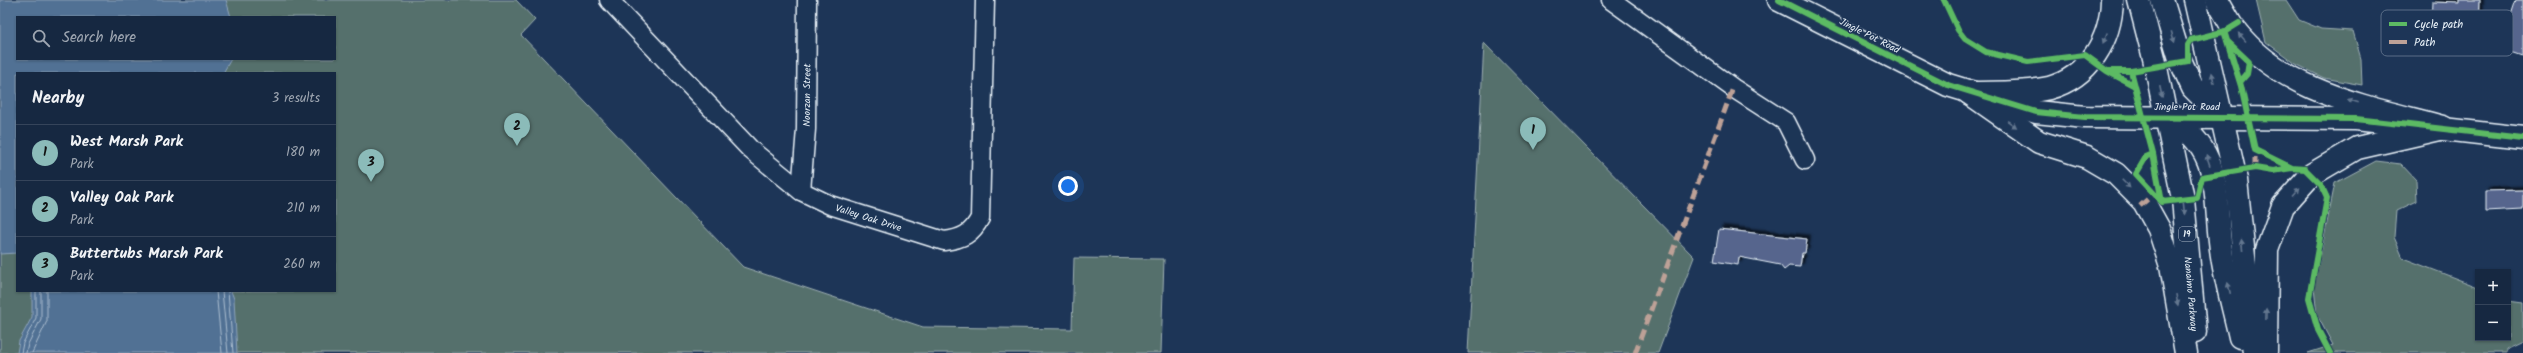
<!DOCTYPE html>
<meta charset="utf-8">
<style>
body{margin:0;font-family:Kalam,sans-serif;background:#1f3048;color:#f1f3f6}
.controls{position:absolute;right:12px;bottom:12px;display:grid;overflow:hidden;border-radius:0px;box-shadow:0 1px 3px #0004}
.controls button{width:36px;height:36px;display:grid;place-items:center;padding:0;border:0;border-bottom:1px solid #35445a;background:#162841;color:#f1f3f6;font:20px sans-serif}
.you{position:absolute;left:1068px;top:186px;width:14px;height:14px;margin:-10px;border:3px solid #fff;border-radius:50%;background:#1a73e8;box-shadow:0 0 0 6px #1a73e833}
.badge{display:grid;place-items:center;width:26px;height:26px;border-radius:50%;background:#8bbbb9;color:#111;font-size:13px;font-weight:700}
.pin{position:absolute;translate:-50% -33px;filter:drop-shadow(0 1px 2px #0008)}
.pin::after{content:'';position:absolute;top:21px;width:14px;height:12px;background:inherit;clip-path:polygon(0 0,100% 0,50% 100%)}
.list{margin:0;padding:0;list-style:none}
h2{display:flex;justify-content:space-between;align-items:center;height:52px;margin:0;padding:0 16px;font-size:17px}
h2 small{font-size:13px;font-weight:400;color:#9ea6b1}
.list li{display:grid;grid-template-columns:26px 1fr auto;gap:12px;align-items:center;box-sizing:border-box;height:56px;padding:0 16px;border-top:1px solid #35445a}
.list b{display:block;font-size:15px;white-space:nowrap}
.list p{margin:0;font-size:13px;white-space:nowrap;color:#9ea6b1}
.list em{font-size:13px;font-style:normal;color:#9ea6b1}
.icon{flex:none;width:22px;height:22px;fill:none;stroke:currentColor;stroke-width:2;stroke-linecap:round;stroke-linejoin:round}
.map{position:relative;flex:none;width:2523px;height:353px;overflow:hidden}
.search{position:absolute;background:#162841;box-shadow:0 1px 3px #0004;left:16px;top:16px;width:320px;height:44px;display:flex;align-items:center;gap:10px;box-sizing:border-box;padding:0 14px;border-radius:0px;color:#9ea6b1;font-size:15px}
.panel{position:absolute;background:#162841;box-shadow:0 1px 3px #0004;left:16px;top:72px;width:320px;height:220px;border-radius:0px}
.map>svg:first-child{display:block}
.green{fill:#556f6c;stroke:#9eb0b2;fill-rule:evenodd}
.water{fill:#517194;stroke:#8da4bc}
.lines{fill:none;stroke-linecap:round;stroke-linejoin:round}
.shore{stroke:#acbed0;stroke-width:1}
.building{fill:#56658d;stroke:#e8f1f8;filter:url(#shadow)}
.street-casing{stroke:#e8f1f8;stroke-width:21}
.secondary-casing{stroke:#e8f1f8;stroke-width:25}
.highway-casing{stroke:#e8f1f8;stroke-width:25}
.street{stroke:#1d3557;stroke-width:18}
.secondary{stroke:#1d3557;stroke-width:22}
.highway{stroke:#1d3557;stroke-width:22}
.quiet{stroke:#bda197;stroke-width:5;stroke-dasharray:10 5;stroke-linecap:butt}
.cycleway-casing{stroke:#1d3557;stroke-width:8}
.cycleway{stroke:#5cba63;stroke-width:6}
.oneway{fill:#64778f}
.labels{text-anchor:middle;stroke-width:3;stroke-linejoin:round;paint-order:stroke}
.shield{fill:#1d3557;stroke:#abb9c8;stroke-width:1}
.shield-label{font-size:9px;font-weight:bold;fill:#e8f1f8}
.street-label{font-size:10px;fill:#e8f1f8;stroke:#1d3557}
.key{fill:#1d3557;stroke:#5a6d87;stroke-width:1}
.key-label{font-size:11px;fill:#e8f1f8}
</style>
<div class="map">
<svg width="2523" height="353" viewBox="0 0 2523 353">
<defs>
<filter id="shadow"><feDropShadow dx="3.5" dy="-3.5" stdDeviation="1" flood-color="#0009"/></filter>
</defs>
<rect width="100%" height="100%" fill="#1d3557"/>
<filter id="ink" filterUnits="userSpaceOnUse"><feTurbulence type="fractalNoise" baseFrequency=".025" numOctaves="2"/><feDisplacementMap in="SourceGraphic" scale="8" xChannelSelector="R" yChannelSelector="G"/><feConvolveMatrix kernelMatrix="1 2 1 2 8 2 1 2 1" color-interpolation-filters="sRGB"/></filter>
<g filter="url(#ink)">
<path class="green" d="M 0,0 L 516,0 L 535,20 L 521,35 L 743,267 L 923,327 L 1072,329 L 1074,258 L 1164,259 L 1161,353 L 0,353 ZM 17,17 L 335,17 L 335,59 L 17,59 ZM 17,73 L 335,73 L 335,291 L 17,291 Z
M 2256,0 L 2286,0 L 2299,20 L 2321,29 L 2353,31 L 2361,59 L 2362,85 L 2324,78 L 2296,64 L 2266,42 Z
M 1484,43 L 1694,257 L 1658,353 L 1468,353 Z
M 2376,161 L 2401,164 L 2416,180 L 2417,201 L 2396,211 L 2394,237 L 2403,258 L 2478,287 L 2478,338 L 2508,338 L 2508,301 L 2523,303 L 2523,341 L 2506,349 L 2506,353 L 2308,353 L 2333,345 L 2317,315 L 2314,288 L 2335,183 Z"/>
<path class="water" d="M 0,0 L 226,0 L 231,17 L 17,17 L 17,59 L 231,59 L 223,73 L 17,73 L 17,253 L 0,254 Z
M 32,291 L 231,291 L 234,299 L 237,353 L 17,353 L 19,341 L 32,317 Z"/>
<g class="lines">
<path class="shore" d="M 216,291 L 222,353
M 222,291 L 228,353
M 228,291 L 233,353
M 21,353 L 23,343 L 36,318 L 36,291
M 26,353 L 28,344 L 41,319 L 41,291
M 32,353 L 47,321 L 47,291"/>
</g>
<path class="building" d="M 2459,0 L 2480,0 L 2479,25 L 2468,25 L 2468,28 L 2443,28 L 2443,25 L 2431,25 L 2432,2 L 2459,3 Z
M 2516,0 L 2523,0 L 2523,56 L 2500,48 Z
M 2523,190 L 2523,209 L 2485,211 L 2485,191 Z
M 1719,229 L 1807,239 L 1805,253 L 1802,253 L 1800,267 L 1789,266 L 1784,270 L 1780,265 L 1739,257 L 1738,265 L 1714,261 Z"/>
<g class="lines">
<defs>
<g id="street">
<path id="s1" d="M 609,0 L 751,150 L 801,191 L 830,205 L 944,241 C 962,239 972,234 980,218 L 985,0"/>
<path d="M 1611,0 L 1733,88 L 1786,122 L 1805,160"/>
<path id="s2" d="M 801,191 L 806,129 L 807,0"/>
</g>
<path id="secondary" d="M 1779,0 L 1948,85 L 2036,112 L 2085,117 L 2356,119 L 2523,138"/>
<g id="highway">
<path id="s3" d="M 2139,0 L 2154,58 L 2183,199 L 2195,332"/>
<path d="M 2162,0 L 2181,62 L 2193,88 L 2221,116"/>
<path d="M 2195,0 L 2236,180 L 2254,353"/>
<path d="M 2217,0 C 2222,9 2227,18 2232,26 C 2280,93 2370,107 2443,127"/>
<path d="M 1969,93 L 2039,142 L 2087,157 L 2116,174 L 2144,202 L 2159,229 L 2171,266 L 2186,353"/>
<path d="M 1969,93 C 1995,92 2024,94 2049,88 C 2089,77 2111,40 2112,0"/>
<path d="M 2166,116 C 2227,151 2212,196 2222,256 C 2226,283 2234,310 2240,337"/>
<path d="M 2266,352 L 2267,250 L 2283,206 L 2311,175 L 2357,148 L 2444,128"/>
</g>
</defs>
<use href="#street" class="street-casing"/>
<use href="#secondary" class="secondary-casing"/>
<use href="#highway" class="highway-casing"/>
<use href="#street" class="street"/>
<use href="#secondary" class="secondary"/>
<use href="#highway" class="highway"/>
<path class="quiet" d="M 2255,168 L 2255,150
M 2140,206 L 2157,191
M 1635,353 L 1733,88"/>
<defs>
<path id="cycleway" d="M 1779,0 L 1948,85 L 2036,112 L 2085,117 L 2356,119 L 2523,138
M 1944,0 L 1958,30 L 1965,39 L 1986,52 L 2028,62 L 2085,55 L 2107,71 L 2135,86
M 2224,31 L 2241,86 L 2255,150 L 2292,168
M 2227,41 L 2249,62 L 2247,74 L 2240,82
M 2109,71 L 2131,71 L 2188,61 L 2188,45 L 2191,40 L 2226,31 L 2239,23
M 2131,71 L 2153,154 L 2162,202 L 2197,198 L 2202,177 L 2255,168 L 2273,171 L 2292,168 L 2305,169 L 2321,185 L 2327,198 L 2309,298 L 2318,330 L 2330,353
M 2153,154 L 2146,157 L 2136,174 L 2161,201"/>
</defs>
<use href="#cycleway" class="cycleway-casing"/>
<use href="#cycleway" class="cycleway"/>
</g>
<defs><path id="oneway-solid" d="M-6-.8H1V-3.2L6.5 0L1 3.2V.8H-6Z"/></defs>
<g class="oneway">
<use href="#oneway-solid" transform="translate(2173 37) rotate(73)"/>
<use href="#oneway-solid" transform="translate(2242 37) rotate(-132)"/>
<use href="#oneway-solid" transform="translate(2105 38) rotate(112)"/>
<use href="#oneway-solid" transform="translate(2213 78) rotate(-101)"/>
<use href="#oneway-solid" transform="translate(2161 92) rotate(78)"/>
<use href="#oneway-solid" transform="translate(2353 101) rotate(-162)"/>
<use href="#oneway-solid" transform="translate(2012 124) rotate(35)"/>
<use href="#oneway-solid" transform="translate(2208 160) rotate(-109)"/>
<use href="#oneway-solid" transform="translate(2126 184) rotate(45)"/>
<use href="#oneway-solid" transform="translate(2296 192) rotate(-48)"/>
<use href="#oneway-solid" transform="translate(2184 209) rotate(84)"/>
<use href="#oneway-solid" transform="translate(2242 245) rotate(-96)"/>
<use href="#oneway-solid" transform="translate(2229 288) rotate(-103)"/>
<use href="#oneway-solid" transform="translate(2177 300) rotate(80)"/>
<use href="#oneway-solid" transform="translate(2266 314) rotate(-89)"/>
</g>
</g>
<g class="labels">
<rect class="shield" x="2179" y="227" width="16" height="14" rx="3"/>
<g class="shield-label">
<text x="2187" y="237">19</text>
</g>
<g class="street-label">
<text transform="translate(1870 35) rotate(27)" y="4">Jingle Pot Road</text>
<text dy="4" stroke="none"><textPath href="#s2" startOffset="96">Noorzan Street</textPath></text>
<text x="2187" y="110">Jingle Pot Road</text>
<text dy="4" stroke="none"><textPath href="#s1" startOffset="344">Valley Oak Drive</textPath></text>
<text dy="4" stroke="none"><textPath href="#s3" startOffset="299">Nanaimo Parkway</textPath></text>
</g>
</g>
<rect x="2381" y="10" width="132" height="46" rx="6" class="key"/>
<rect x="2389" y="22" width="18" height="4" fill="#5cba63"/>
<rect x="2389" y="40" width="18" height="4" fill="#bda197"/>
<g class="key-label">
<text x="2414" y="28">Cycle path</text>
<text x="2414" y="46">Path</text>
</g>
</svg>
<div class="controls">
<button>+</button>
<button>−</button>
</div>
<div class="you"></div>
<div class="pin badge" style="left:1533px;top:150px">1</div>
<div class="pin badge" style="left:517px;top:146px">2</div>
<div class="pin badge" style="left:371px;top:182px">3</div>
<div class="search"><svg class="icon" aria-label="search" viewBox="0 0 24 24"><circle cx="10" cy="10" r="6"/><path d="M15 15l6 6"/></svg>Search here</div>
<section class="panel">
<h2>Nearby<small>3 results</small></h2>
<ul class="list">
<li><span class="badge">1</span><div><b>West Marsh Park</b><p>Park</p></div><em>180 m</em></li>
<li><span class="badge">2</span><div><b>Valley Oak Park</b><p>Park</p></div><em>210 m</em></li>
<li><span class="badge">3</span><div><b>Buttertubs Marsh Park</b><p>Park</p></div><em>260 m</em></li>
</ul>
</section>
</div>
